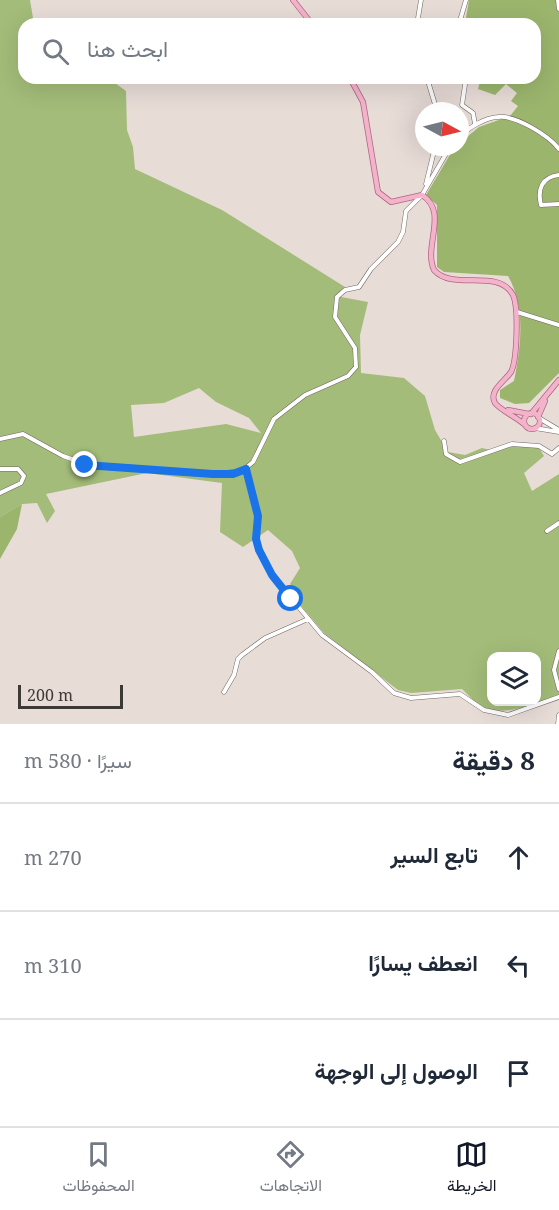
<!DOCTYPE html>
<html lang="ar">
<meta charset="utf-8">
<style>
body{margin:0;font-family:"Noto Serif",Vazirmatn,serif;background:#f6f6f7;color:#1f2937;direction:rtl}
.controls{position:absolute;right:18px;bottom:18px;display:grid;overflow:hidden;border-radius:12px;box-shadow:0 6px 24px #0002}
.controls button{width:54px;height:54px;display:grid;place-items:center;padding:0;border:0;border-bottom:2px solid #e0e1e3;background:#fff;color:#1f2937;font:30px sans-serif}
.compass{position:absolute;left:415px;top:102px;width:54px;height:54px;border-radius:50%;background:#fff;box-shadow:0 6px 24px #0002;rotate:97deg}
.scale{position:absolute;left:18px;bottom:15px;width:105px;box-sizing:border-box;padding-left:6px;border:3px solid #3d3937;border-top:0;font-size:16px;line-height:21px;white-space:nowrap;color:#3d3937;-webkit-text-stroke:4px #e8dcd7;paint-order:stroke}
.stop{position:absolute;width:18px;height:18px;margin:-14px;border:4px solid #1a73e8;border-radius:50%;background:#fff}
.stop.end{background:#1a73e8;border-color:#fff;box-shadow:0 2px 6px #0008}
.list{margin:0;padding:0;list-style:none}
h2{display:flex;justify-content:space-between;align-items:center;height:78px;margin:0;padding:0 24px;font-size:26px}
h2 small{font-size:20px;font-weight:400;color:#747a83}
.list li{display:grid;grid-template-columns:39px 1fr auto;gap:18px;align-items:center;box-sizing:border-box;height:108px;padding:0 24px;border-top:2px solid #e0e1e3}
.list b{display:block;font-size:22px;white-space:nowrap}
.list em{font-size:20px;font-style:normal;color:#747a83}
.icon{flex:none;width:33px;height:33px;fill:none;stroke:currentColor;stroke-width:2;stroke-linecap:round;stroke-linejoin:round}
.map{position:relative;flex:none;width:559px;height:724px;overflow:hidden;direction:ltr}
.search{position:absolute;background:#fff;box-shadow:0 6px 24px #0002;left:18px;right:18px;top:18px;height:66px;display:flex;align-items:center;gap:15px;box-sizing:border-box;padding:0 21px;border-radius:18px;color:#747a83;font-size:22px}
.sheet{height:402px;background:#fff}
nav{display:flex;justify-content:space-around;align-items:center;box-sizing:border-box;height:84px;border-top:2px solid #e0e1e3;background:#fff;font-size:16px;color:#747a83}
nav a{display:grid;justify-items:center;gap:3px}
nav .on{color:#111827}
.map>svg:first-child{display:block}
.green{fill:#a3bc79;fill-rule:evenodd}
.forest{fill:#9bb56d}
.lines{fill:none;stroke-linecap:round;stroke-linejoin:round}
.minor-casing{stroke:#716762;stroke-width:5}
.major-casing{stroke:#ae6780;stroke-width:6}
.minor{stroke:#fff;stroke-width:4}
.major{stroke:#f3b3ca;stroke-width:4.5}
.route{stroke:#1a73e8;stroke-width:8}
</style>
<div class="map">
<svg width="559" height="724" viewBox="0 0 559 724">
<rect width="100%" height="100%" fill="#e8dcd7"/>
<path class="green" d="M 0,0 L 30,0 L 34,24 L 24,24 L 24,78 L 108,78 L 126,91 L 127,130 L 133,147 L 135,169 L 222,210 L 345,287 L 336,296 L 368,302 L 360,335 L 361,373 L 404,378 L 425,396 L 435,430 L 448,452 L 465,455 L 482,448 L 495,451 L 513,445 L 539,448 L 544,456 L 524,473 L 532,491 L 559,474 L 559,695 C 537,702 507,717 484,708 C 476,705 468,694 462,689 L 411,693 L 398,690 L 324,633 L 298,602 L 301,598 L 290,584 L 300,568 L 292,551 L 268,530 L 243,547 L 220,532 L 222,483 L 147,473 L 46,494 L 55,511 L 47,523 L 37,503 L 22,504 L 0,517 ZM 199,388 L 216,402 L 249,418 L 261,433 L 226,424 L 134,437 L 131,405 L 164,403 ZM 492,656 L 536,656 L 536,702 L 492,702 Z"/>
<path class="forest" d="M 469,0 L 559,0 L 559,373 L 529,403 L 515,404 L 500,398 L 500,390 L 514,381 C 521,347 526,307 508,276 L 444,272 L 437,267 L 437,205 L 426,195 L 454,148 L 460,147 L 460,143 L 479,127 L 510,116 L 518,106 L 511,101 L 517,93 L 506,84 L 495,95 L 478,89 L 481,78 L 535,78 L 535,24 L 465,24 Z
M 22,504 L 17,529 L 0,559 L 0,517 Z"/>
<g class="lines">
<defs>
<path id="minor" d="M 558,0 L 559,9
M 417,24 L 421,0
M 459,24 L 466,0
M 427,78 L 437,111
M 466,78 L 462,105 L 473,113 L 475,124
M 460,135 C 471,127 484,118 498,117 C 516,115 549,136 559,149
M 559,175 C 542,177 537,189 541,205 L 559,204
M 426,184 L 435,147
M 517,312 L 559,325
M 539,418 L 559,430
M 535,428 L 559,432
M 0,439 L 23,434 L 63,456 L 94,467 L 128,467 L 213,474 L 242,471 L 253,462 L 274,419 L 305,395 L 348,376 L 356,367 L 355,348 L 335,317 L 337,297 L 345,290 L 359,287 L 371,269 L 398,242 L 403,232 L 406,211 L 422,195 L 450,147
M 444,441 L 446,454 L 460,462 L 512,444 L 539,446 L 552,454 L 559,448
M 0,469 L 18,469 L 24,476 L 21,483 L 0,493
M 246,469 L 258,516 L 257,543 L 272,575 L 322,635 L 372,672 L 394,693 L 411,698 L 460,694 L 484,710 L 508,715 L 559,697
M 547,531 L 559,523
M 559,651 L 554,670 L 559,689
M 224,692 L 234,675 L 238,659 L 242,655 L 265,638 L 308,619
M 558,724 L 559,715"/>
<path id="major" d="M 293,0 L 312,24
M 350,78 L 363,102 L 378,192 L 391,202 L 422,195 C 449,212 423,246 434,270 C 453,292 498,267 513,295 C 519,308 517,361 511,372 C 505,381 488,391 495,403 C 501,411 517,417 525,425
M 508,410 L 529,414
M524 421a8 8 0 1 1 16 0a8 8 0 1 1-16 0Z
M 531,414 L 559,380
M 538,417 L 545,401"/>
</defs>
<use href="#minor" class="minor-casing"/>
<use href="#major" class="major-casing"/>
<use href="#minor" class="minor"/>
<use href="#major" class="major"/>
</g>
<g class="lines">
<path class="route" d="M 85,465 L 213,474 L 233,474 L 246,469 L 258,516 L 256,539 L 259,550 L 272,575 L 291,599"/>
</g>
</svg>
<div class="controls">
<button><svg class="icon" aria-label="layers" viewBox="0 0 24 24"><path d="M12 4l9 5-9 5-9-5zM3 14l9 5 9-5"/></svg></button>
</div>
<svg class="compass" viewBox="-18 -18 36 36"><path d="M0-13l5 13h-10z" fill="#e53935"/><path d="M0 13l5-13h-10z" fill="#747a83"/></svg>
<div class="scale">200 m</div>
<div class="stop" style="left:291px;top:599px"></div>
<div class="stop end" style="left:85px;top:465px"></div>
<div class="search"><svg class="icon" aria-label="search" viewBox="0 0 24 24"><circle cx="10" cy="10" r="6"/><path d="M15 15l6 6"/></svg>ابحث هنا</div>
</div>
<section class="sheet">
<h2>8 دقيقة<small>سيرًا · 580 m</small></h2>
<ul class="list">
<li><svg class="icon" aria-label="ahead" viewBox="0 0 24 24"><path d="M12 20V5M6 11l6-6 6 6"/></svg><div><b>تابع السير</b></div><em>270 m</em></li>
<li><svg class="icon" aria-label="left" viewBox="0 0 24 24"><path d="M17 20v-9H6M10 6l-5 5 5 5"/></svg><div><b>انعطف يسارًا</b></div><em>310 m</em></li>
<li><svg class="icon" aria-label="arrive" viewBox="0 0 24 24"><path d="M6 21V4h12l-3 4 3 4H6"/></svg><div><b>الوصول إلى الوجهة</b></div></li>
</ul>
</section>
<nav>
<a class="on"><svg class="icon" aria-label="map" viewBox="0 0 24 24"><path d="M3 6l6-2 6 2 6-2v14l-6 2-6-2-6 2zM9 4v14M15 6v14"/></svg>الخريطة</a>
<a><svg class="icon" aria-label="directions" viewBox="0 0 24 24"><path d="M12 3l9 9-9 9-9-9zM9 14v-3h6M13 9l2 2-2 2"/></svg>الاتجاهات</a>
<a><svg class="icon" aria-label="saved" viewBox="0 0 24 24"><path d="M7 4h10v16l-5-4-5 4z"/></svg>المحفوظات</a>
</nav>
